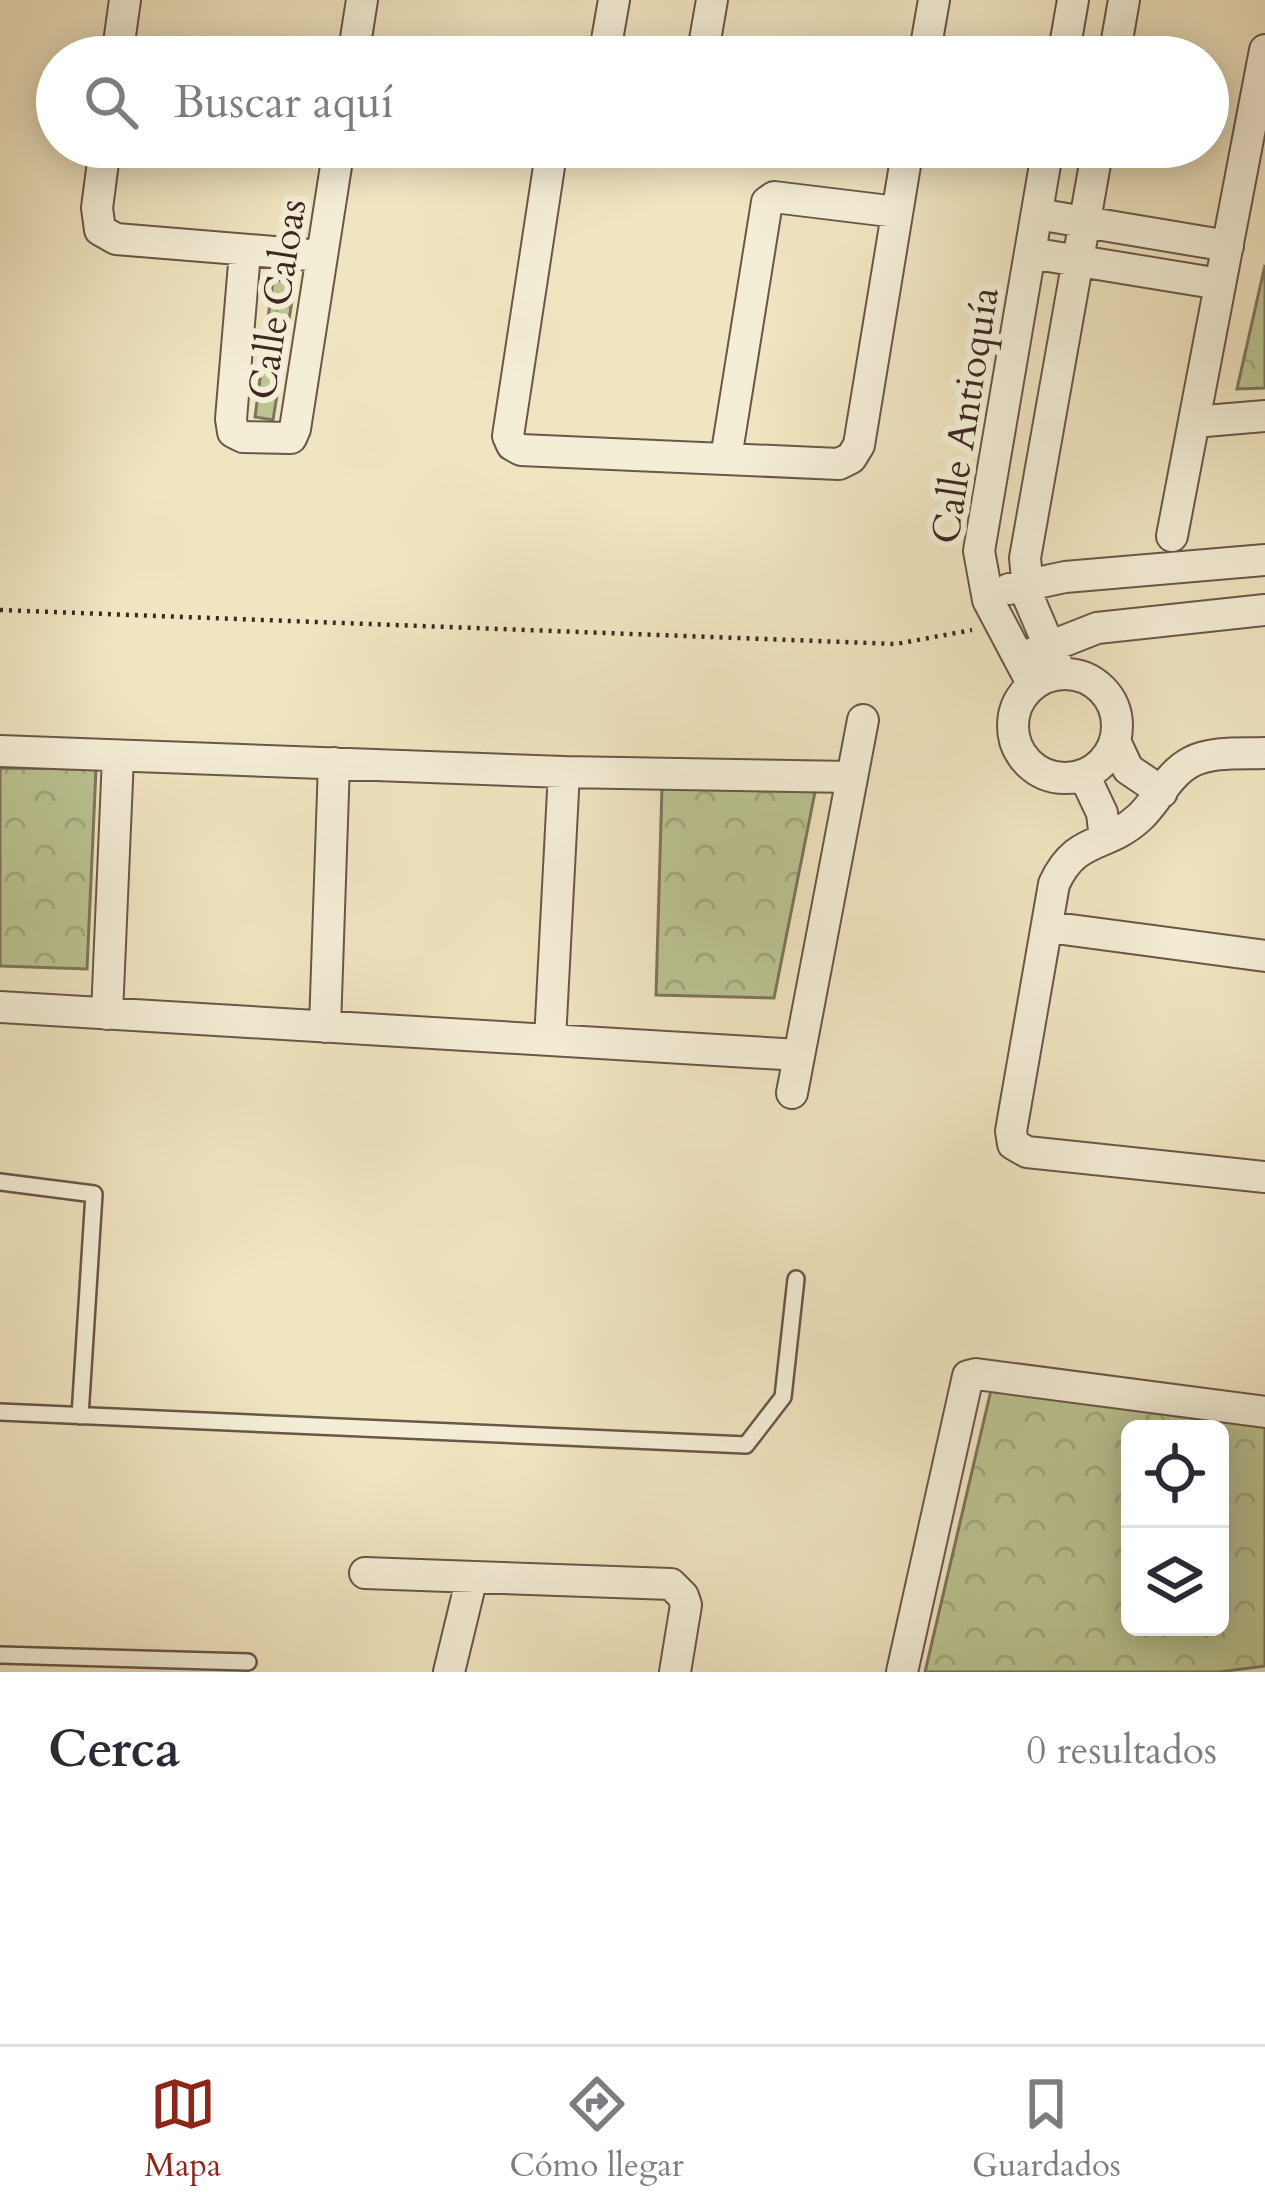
<!DOCTYPE html>
<html lang="es">
<meta charset="utf-8">
<style>
body{margin:0;font-family:Cardo,serif;background:#f7f7f7;color:#2b2b33}
.controls{position:absolute;right:36px;bottom:36px;display:grid;overflow:hidden;border-radius:18px;box-shadow:0 6px 30px #0003}
.controls button{width:108px;height:108px;display:grid;place-items:center;padding:0;border:0;border-bottom:3px solid #e1e1e2;background:#fff;color:#2b2b33;font:60px sans-serif}
.list{margin:0;padding:0;list-style:none}
h2{display:flex;justify-content:space-between;align-items:center;height:156px;margin:0;padding:0 48px;font-size:51px}
h2 small{font-size:39px;font-weight:400;color:#7c7c81}
.icon{flex:none;width:66px;height:66px;fill:none;stroke:currentColor;stroke-width:2;stroke-linecap:round;stroke-linejoin:round}
.map{position:relative;flex:none;width:1265px;height:1672px;overflow:hidden}
.search{position:absolute;background:#fff;box-shadow:0 6px 30px #0003;left:36px;right:36px;top:36px;height:132px;display:flex;align-items:center;gap:30px;box-sizing:border-box;padding:0 42px;border-radius:66px;color:#7c7c81;font-size:45px}
.sheet{height:372px;background:#fff}
nav{display:flex;justify-content:space-around;align-items:center;box-sizing:border-box;height:168px;border-top:3px solid #e1e1e2;background:#fff;font-size:33px;color:#7c7c81}
nav a{display:grid;justify-items:center;gap:6px}
nav .on{color:#8f2418}
.map>svg:first-child{display:block}
.forest{fill:url(#forest-crowns);stroke:#7c765a;stroke-width:3;fill-rule:evenodd}
.lines{fill:none;stroke-linecap:round;stroke-linejoin:round}
.service-casing{stroke:#695749;stroke-width:20}
.minor-casing{stroke:#695749;stroke-width:34}
.path{stroke:#3c2821;stroke-width:4.5;stroke-dasharray:3 6;stroke-linecap:butt}
.service{stroke:#f5eed7;stroke-width:15}
.minor{stroke:#f5eed7;stroke-width:30}
.labels{text-anchor:middle;stroke-width:12;stroke-linejoin:round;paint-order:stroke}
.street-label{font-size:39px;fill:#3c2821;stroke:#f5eed7}
</style>
<div class="map">
<svg width="1265" height="1672" viewBox="0 0 1265 1672">
<defs>
<pattern id="forest-crowns" width="20" height="18" patternUnits="userSpaceOnUse" patternTransform="scale(3)"><rect width="20" height="18" fill="#bbc492"/><path d="M2 6a3 3 0 1 1 6 0M12 15a3 3 0 1 1 6 0" fill="none" stroke="#a2a87e"/></pattern>
</defs>
<rect width="100%" height="100%" fill="#f0e5c1"/>
<filter id="stains"><feTurbulence type="fractalNoise" baseFrequency=".00167" numOctaves="4"/><feColorMatrix values="0 0 0 0 .2 0 0 0 0 .09 0 0 0 0 .02 0 0 0 .5 -.17"/></filter>
<radialGradient id="worn" r=".72"><stop offset=".6" stop-color="#630" stop-opacity="0"/><stop offset="1" stop-color="#630" stop-opacity=".3"/></radialGradient>
<path class="forest" d="M 1265,265 L 1265,388 L 1237,389 Z
M 273,280 L 295,282 L 273,420 L 255,417 Z
M 0,768 L 96,769 L 87,969 L 0,966 Z
M 662,787 L 816,787 L 774,998 L 656,995 Z
M 992,1386 L 1265,1425 L 1265,1666 L 1219,1672 L 925,1672 ZM 1130,1429 L 1220,1429 L 1220,1627 L 1130,1627 Z"/>
<g class="lines">
<defs>
<path id="service" d="M 0,1182 L 94,1194 L 80,1416
M 0,1412 L 746,1445 L 783,1397 L 796,1279
M 0,1655 L 248,1662"/>
<path id="minor" d="M 117,57 L 125,0
M 353,57 L 362,0
M 604,57 L 614,0
M 702,57 L 712,0
M 924,57 L 934,0
M 1063,57 L 1073,0
M 1114,57 L 1124,0
M 105,147 L 97,208 L 100,230 L 116,239 L 322,256
M 552,147 L 508,436 L 512,445 L 521,450 L 839,464 L 851,458 L 859,445 L 908,147
M 1037,214 L 1228,246
M 245,252 L 231,419 L 233,432 L 243,437 L 291,438 L 295,429 L 339,147
M 1030,253 L 1220,284
M 1194,422 L 1265,416
M 726,458 L 767,202 L 774,197 L 897,212
M 1172,536 L 1265,50
M 1009,589 L 1065,577 L 1265,560
M 1031,654 L 1097,628 L 1265,610
M 1061,674 L 1029,599 L 1025,558 L 1098,147
M1013 726a52 52 0 1 1 104 0a52 52 0 1 1-104 0Z
M 1033,685 L 988,600 L 979,551 L 1048,147
M 1115,741 L 1128,769 L 1162,792
M 0,751 L 564,772 L 852,777
M 1265,753 C 1242,754 1212,751 1191,762 C 1168,774 1158,800 1140,817 C 1106,849 1076,835 1054,884 L 1011,1131 L 1013,1144 L 1027,1152 L 1265,1177
M 1084,775 L 1102,813 L 1105,839
M 1048,927 L 1265,956
M 0,1007 L 799,1055
M 107,1014 L 118,757
M 325,1027 L 334,763
M 550,1040 L 564,772
M 792,1093 L 863,720
M 365,1573 L 671,1584 L 683,1596 L 686,1605 L 675,1672
M 449,1672 L 472,1577
M 902,1672 L 968,1376 L 976,1374 L 1265,1412"/>
</defs>
<use href="#service" class="service-casing"/>
<use href="#minor" class="minor-casing"/>
<path class="path" d="M 0,610 L 896,644 L 972,630"/>
<use href="#service" class="service"/>
<use href="#minor" class="minor"/>
</g>
<g class="labels">
<g class="street-label">
<text transform="translate(276 299) rotate(-81)" y="14">Calle Caloas</text>
<text transform="translate(964 415) rotate(-81)" y="14">Calle Antioquía</text>
</g>
</g>
<rect width="100%" height="100%" filter="url(#stains)"/>
<rect width="100%" height="100%" fill="url(#worn)"/>
</svg>
<div class="controls">
<button><svg class="icon" aria-label="locate" viewBox="0 0 24 24"><circle cx="12" cy="12" r="6"/><path d="M12 2v4M12 18v4M2 12h4M18 12h4"/></svg></button>
<button><svg class="icon" aria-label="layers" viewBox="0 0 24 24"><path d="M12 4l9 5-9 5-9-5zM3 14l9 5 9-5"/></svg></button>
</div>
<div class="search"><svg class="icon" aria-label="search" viewBox="0 0 24 24"><circle cx="10" cy="10" r="6"/><path d="M15 15l6 6"/></svg>Buscar aquí</div>
</div>
<section class="sheet">
<h2>Cerca<small>0 resultados</small></h2>
<ul class="list">
</ul>
</section>
<nav>
<a class="on"><svg class="icon" aria-label="map" viewBox="0 0 24 24"><path d="M3 6l6-2 6 2 6-2v14l-6 2-6-2-6 2zM9 4v14M15 6v14"/></svg>Mapa</a>
<a><svg class="icon" aria-label="directions" viewBox="0 0 24 24"><path d="M12 3l9 9-9 9-9-9zM9 14v-3h6M13 9l2 2-2 2"/></svg>Cómo llegar</a>
<a><svg class="icon" aria-label="saved" viewBox="0 0 24 24"><path d="M7 4h10v16l-5-4-5 4z"/></svg>Guardados</a>
</nav>
